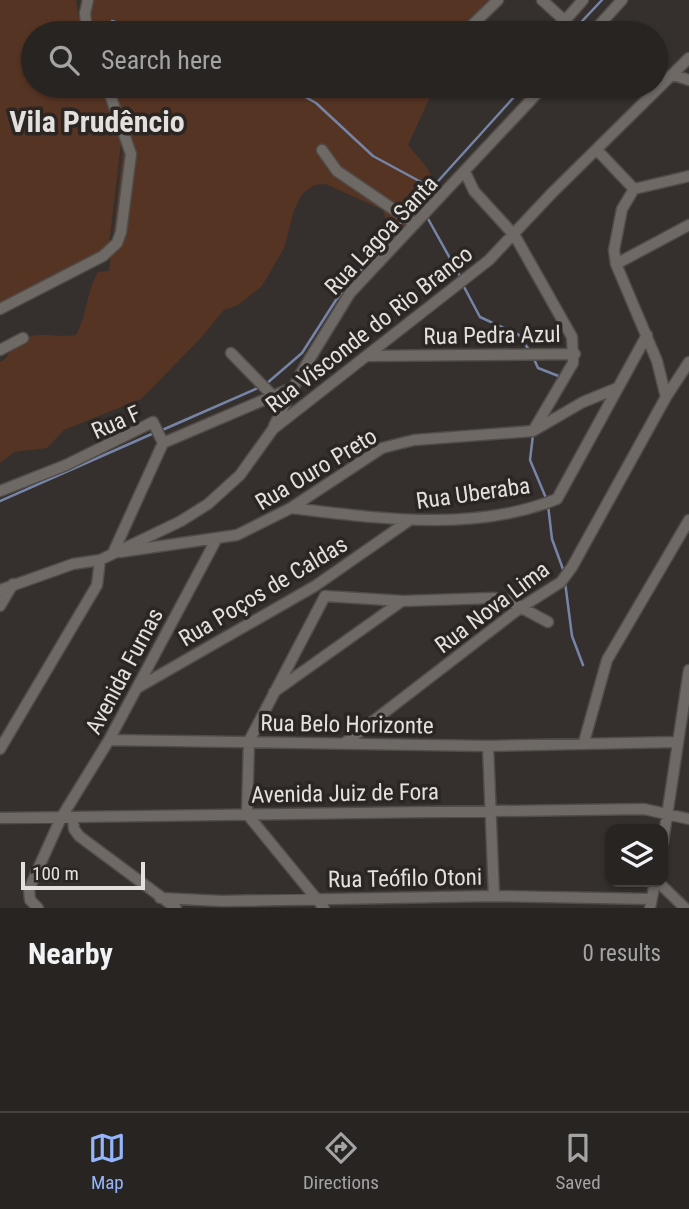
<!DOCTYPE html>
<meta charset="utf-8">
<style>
body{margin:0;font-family:"Roboto Condensed",sans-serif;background:#302c2a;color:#f1f3f6}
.controls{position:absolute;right:21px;bottom:21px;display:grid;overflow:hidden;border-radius:14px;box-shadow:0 2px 5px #0004}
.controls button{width:63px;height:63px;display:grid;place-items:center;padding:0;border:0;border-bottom:2px solid #444140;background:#282422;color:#f1f3f6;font:35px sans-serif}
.scale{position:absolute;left:21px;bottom:18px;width:124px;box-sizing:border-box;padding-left:7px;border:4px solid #e3e0de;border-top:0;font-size:19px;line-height:24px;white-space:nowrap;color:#e3e0de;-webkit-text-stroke:5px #2b2623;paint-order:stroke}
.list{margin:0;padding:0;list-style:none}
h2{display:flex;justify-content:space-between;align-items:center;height:91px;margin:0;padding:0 28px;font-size:30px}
h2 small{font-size:23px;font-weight:400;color:#a5a4a5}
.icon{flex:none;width:38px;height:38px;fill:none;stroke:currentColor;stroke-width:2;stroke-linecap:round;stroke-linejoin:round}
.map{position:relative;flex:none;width:689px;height:908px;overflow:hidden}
.search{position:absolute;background:#282422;box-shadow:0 2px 5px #0004;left:21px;right:21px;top:21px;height:77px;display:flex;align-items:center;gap:18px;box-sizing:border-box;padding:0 24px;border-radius:38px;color:#a5a4a5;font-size:26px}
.sheet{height:203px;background:#282422}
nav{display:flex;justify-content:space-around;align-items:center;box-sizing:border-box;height:98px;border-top:2px solid #444140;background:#282422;font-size:19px;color:#a5a4a5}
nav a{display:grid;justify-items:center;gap:4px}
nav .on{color:#95b6fd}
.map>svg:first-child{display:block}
.green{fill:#553423}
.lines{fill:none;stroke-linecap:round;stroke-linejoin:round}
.stream{stroke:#7685a7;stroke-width:2.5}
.minor-casing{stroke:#504c49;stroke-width:13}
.minor{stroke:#6f6966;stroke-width:10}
.labels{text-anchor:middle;stroke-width:7;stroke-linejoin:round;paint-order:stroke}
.street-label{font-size:23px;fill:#e3e0de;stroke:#2b2623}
.district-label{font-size:30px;font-weight:bold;fill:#e3e0de;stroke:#2b2623}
</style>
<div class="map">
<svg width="689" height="908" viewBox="0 0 689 908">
<rect width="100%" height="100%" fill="#35302d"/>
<path class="green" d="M 0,0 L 76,0 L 81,33 L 33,33 L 33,86 L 100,86 L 121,143 L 109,244 L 99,253 L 0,303 Z
M 91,0 L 496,0 L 475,33 L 91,33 L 88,11 Z
M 109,86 L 435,86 L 408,145 C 414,153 429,167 431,176 C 437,201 403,230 387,244 L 388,228 L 383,210 L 326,184 L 314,185 L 302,194 L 294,210 L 284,248 L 262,286 L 238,305 L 224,310 L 199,340 L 141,399 L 64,430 L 47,448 L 14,452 L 0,463 L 0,362 C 10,358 10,347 19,341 C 34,330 57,338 76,335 C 87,315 87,290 98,272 L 109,271 L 124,143 Z"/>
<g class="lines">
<path class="stream" d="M 112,21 L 152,33
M 571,33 L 602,0
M 286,86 L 316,103 L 373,156 L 432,188
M 427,217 L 461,278
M 463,285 L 480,317 L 519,335 L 531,353
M 534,359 L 538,368 L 561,377
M 266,384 L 302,353 L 336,300 L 402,221 L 524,86
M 160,431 L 260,387
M 533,435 L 530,460 L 546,498
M 0,501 L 154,433
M 548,505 L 552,539 L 564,572
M 565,582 L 572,636 L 583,665"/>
<defs>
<path id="minor" d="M 542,0 L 565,21
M 87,33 L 85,13 L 88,0
M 464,33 L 498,0
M 554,33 L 583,0
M 592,33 L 622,0
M 673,75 L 689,80
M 322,150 L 337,171 L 415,224
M 598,151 L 634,189
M 465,172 L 474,191 L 515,236 L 572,337 L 573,363 L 533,431
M 616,264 L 689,225
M 0,309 L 103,256 L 117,243 L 121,232 L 131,154 L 107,86
M 0,350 L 23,338
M 231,353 L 272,395
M 367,356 L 575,354
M 666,397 L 657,361 L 616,264 L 614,250 L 622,209 L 634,189 L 689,176
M 274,426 L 301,373 L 350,293 L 544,86
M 163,443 L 294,387
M 0,491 L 66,465 L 153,422 L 163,443 L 113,553
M 291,508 C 378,518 472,533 557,499 L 647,335
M 120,552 L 237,535 L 291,508 L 382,448 L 414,440 L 533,431 L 583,402 L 615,389
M 0,590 L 73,564 L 100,560 L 181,521 L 208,504 L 240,475 L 273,429 L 489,260 L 552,193 L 689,58
M 325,596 L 403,601 L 493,598 L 507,600 L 548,622
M 0,606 L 13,584
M 137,688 L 315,586 L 407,522
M 274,692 L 402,601
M 109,740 L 488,746 L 676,742
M 346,742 L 520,608 L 561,582 L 572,567 L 666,397 L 689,362
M 584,742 L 607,660 L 689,520
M 488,746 L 494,896
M 0,749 L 97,585 L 100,560
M 0,818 L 644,809 L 689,819
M 73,819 L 74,829 L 79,836 L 176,908
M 663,842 L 689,670
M 658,882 L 685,908
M 160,898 L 222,901 L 494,896 L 651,899
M 38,908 L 30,900 L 29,889 L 61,818 L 109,740 L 216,540
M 324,908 L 247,814 L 249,741 L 325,596
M 650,908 L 655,882"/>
</defs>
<use href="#minor" class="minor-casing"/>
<use href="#minor" class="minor"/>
</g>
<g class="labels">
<g class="street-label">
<text transform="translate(381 235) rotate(-47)" y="8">Rua Lagoa Santa</text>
<text transform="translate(369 329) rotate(-38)" y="8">Rua Visconde do Rio Branco</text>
<text transform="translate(492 335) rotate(-1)" y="8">Rua Pedra Azul</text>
<text transform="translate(116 422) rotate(-24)" y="8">Rua F</text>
<text transform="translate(316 469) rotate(-31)" y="8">Rua Ouro Preto</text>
<text transform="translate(473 493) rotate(-8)" y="8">Rua Uberaba</text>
<text transform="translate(263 591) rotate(-31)" y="8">Rua Poços de Caldas</text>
<text transform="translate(492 607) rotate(-37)" y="8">Rua Nova Lima</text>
<text transform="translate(124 671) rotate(-62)" y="8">Avenida Furnas</text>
<text transform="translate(347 724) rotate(1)" y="8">Rua Belo Horizonte</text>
<text transform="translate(345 793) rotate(-1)" y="8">Avenida Juiz de Fora</text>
<text transform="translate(405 878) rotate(-1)" y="8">Rua Teófilo Otoni</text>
</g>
<g class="district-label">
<text x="97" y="132">Vila Prudêncio</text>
</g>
</g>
</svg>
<div class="controls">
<button><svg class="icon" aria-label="layers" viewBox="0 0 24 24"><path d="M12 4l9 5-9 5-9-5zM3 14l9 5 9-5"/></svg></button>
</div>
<div class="scale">100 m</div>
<div class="search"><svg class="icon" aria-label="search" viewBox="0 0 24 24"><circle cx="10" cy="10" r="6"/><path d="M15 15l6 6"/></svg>Search here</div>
</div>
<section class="sheet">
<h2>Nearby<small>0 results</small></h2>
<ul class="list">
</ul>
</section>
<nav>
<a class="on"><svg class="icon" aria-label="map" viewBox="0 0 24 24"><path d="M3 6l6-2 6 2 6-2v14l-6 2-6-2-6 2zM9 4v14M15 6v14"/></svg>Map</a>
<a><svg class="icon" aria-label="directions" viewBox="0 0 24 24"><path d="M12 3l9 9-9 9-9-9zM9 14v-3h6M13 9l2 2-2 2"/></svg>Directions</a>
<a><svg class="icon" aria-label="saved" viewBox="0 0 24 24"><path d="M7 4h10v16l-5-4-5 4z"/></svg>Saved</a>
</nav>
